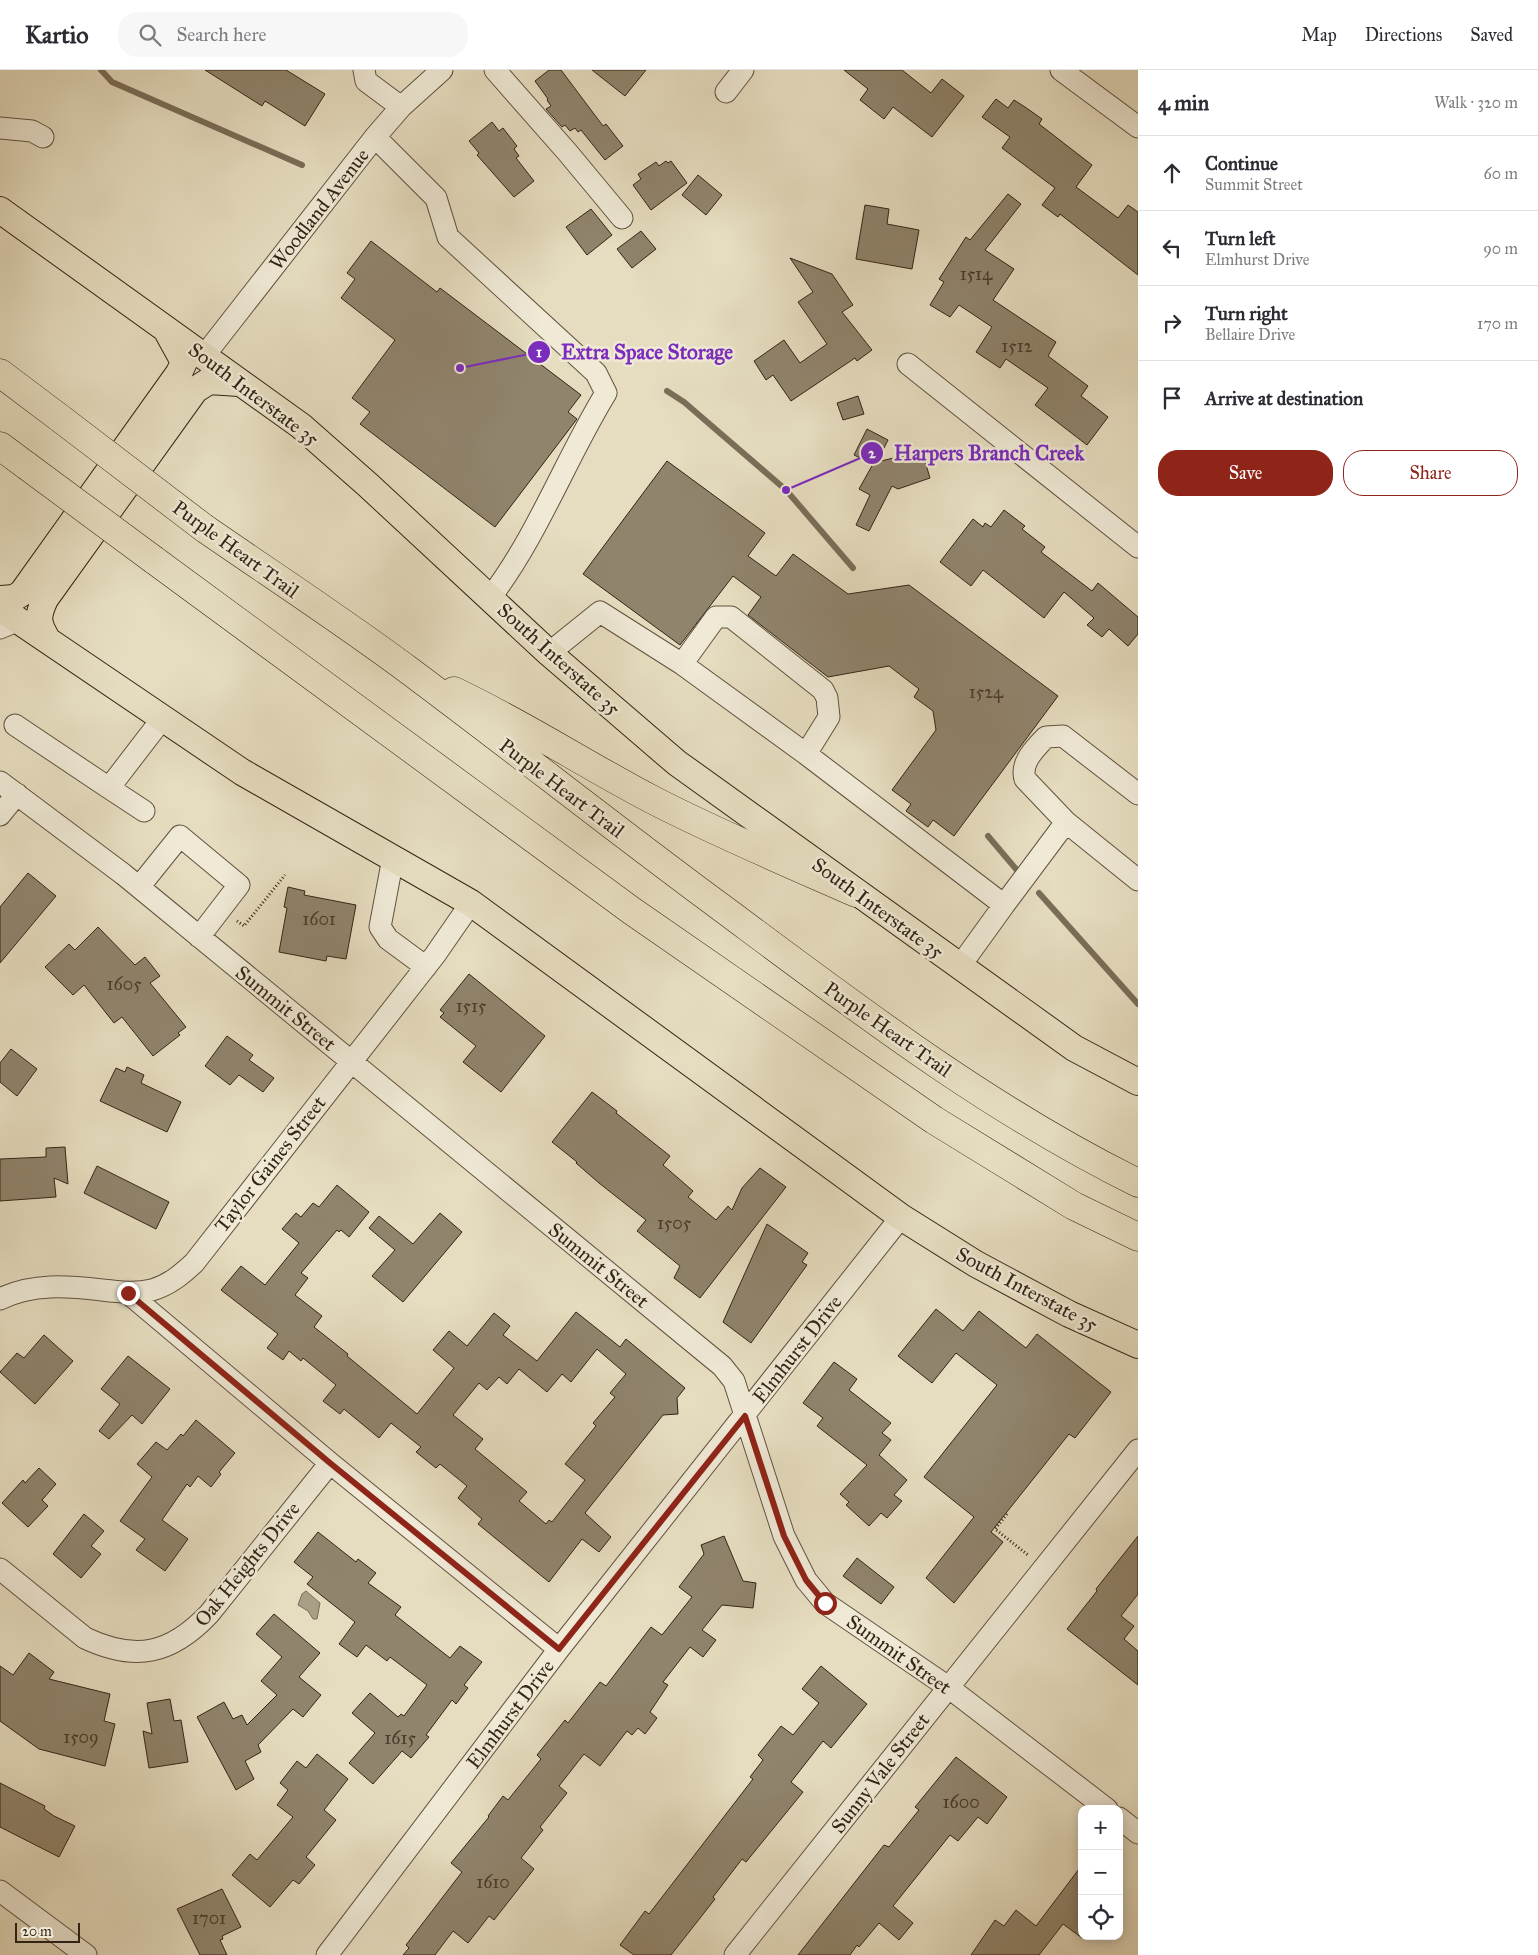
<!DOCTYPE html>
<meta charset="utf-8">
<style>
body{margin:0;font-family:"IM FELL Great Primer",serif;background:#f7f7f7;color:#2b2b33}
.controls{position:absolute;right:15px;bottom:15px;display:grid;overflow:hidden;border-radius:10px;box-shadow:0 2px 12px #0003}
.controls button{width:45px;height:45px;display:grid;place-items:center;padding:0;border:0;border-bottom:1px solid #e1e1e2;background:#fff;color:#2b2b33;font:25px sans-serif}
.scale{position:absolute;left:15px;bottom:12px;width:65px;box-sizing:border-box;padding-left:5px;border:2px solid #332414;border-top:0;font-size:14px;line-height:18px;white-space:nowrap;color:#332414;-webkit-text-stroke:4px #efe9d6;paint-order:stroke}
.stop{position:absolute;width:15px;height:15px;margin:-11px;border:4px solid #8f2418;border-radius:50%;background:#fff}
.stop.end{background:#8f2418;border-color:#fff;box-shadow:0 1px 5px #0008}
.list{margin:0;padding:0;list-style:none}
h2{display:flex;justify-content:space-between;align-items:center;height:65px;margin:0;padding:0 20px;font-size:21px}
h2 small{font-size:16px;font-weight:400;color:#7c7c81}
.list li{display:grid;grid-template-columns:32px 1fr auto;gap:15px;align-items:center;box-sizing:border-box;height:75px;padding:0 20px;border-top:1px solid #e1e1e2}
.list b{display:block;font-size:19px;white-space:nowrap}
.list p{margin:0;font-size:16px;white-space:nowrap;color:#7c7c81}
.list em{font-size:16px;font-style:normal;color:#7c7c81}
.actions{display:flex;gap:10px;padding:15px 20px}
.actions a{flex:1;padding:11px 0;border:1px solid #8f2418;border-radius:20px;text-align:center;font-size:18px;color:#8f2418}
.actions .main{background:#8f2418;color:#fff}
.icon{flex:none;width:28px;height:28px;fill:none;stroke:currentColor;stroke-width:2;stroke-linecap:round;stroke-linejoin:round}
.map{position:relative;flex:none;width:1138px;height:1885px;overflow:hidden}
header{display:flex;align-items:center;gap:30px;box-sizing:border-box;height:70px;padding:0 25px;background:#fff;border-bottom:1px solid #e1e1e2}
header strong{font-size:24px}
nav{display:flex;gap:28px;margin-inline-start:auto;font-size:18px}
.search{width:350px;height:45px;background:#f7f7f7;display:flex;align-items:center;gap:12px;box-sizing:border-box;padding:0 18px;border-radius:20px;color:#7c7c81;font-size:19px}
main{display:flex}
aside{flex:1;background:#fff}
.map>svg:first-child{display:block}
.water{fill:#a99e86;stroke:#7a6d58}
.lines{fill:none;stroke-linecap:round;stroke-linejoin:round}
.stream{stroke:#7a6d58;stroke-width:6}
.building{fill:#90846d;stroke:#332414;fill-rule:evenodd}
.minor-casing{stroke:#60523f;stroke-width:23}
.major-casing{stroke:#332414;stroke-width:28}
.highway-casing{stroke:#332414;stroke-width:29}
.path{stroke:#332414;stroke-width:3;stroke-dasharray:1 2.5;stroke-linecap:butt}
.minor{stroke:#efe9d6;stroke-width:21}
.major{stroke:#e6ddc0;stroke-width:26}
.highway{stroke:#e6ddc0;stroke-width:28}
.highway-bridge-casing{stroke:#332414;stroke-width:29;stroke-linecap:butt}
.highway-bridge{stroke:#e6ddc0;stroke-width:28}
.route{stroke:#8f2418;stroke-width:6}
.labels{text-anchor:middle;stroke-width:5;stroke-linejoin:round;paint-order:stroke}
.number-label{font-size:18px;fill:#4a3c2a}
.street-label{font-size:20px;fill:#332414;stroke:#efe9d6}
.leader{fill:none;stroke:#7b2cbf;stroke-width:2}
.callout-dot{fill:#7b2cbf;stroke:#efe9d6;stroke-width:2}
.mark-label{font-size:15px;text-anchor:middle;font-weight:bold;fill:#fff}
.callout-label{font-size:21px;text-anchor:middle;font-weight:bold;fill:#7b2cbf;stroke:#efe9d6;stroke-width:5;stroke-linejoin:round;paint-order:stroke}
</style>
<header>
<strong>Kartio</strong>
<div class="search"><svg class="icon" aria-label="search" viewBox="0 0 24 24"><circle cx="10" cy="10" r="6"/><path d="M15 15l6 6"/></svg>Search here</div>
<nav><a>Map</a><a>Directions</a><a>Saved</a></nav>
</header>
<main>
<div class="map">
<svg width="1138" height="1885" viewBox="0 0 1138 1885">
<rect width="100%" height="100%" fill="#e6ddc0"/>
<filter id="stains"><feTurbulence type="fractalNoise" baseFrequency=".004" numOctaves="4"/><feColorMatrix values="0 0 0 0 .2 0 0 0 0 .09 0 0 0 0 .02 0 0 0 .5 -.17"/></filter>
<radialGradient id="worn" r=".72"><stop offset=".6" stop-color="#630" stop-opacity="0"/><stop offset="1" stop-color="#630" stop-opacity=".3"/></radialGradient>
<path class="water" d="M 306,1521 L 320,1533 L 317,1549 L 313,1549 L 308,1541 L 298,1535 L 302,1524 Z"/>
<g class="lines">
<path class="stream" d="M 101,0 L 112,12 L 302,95
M 667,321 L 684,332 L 786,420 L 853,498
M 988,766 L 1016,799
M 1039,823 L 1138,934"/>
</g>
<path class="building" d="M 205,0 L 286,0 L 325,24 L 305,56 L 265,31 L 262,36 Z
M 549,0 L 561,0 L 603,56 L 606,54 L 623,76 L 605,90 L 581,60 L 578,62 L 575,58 L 570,61 L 565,55 L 562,57 L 546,39 L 551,36 L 547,30 L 548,29 L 535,11 Z
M 592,0 L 646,0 L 625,26 Z
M 844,0 L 902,0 L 931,23 L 942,9 L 964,26 L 932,67 L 893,37 L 884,49 L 860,30 L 868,19 Z
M 996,29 L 1008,38 L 1014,30 L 1025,37 L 1042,49 L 1039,54 L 1092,95 L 1076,117 L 1118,148 L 1128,135 L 1138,142 L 1138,205 L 1060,144 L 1058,147 L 1042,135 L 1055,118 L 1002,78 L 1010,67 L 982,47 Z
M 492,52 L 499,61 L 503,58 L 517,76 L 514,79 L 519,86 L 516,88 L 534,111 L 514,127 L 477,85 L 479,83 L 469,71 Z
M 666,91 L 668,93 L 671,91 L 687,113 L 651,140 L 633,115 L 641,109 L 638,104 L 656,92 L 659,96 Z
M 698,105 L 722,125 L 706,145 L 682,125 Z
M 1008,124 L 1021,134 L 985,180 L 1014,199 L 993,230 L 1056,272 L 1048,286 L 1088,316 L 1081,326 L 1108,347 L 1087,375 L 1035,335 L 1048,318 L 1006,289 L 1000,298 L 976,282 L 992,257 L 959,235 L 950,247 L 930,235 L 944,212 L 939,209 L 966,167 L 970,170 Z
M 865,135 L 889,139 L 887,154 L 919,160 L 912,199 L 856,189 Z
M 591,139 L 612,165 L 587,185 L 566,157 Z
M 641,161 L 656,179 L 632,198 L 617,179 Z
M 371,171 L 437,222 L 440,218 L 581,325 L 568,342 L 577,349 L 495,457 L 360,354 L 370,342 L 352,328 L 395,270 L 341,228 L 355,209 L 347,203 Z
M 790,188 L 832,204 L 853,235 L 842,242 L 872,280 L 857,291 L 855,288 L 791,331 L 773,305 L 766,310 L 754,291 L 784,270 L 800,293 L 827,274 L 798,232 L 813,222 Z
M 858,326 L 864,344 L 843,350 L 837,333 Z
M 867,359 L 888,370 L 877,392 L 922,381 L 930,408 L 898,419 L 892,416 L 869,461 L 856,455 L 870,425 L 859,419 L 873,394 L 854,385 Z
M 667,391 L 765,463 L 748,486 L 776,506 L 793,484 L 848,524 L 909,515 L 1058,626 L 954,766 L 933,750 L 928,757 L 906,741 L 911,734 L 892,720 L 936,660 L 933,641 L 914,627 L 919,619 L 889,596 L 828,607 L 748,545 L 761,527 L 733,506 L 680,575 L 583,504 Z
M 1004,440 L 1025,456 L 1022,459 L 1045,477 L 1041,482 L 1092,521 L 1098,513 L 1138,547 L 1138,564 L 1128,576 L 1109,559 L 1102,567 L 1087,555 L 1094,548 L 1064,522 L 1044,548 L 983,500 L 971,516 L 940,492 L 973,449 L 983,457 L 985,453 L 991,457 Z
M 28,803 L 56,826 L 0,893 L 0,837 Z
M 288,817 L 305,821 L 304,825 L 356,835 L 346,889 L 327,886 L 326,891 L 279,882 L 287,838 L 284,837 Z
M 98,857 L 135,895 L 145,887 L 160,906 L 150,913 L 186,957 L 178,963 L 180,965 L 153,986 L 122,947 L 114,953 L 84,915 L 73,925 L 45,897 L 69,874 L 75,880 Z
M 469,904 L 545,966 L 501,1022 L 463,992 L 476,976 L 440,947 L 444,943 L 440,940 Z
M 227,966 L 253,985 L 249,990 L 274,1008 L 263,1022 L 239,1005 L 230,1015 L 205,996 Z
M 11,979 L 37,999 L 17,1026 L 0,1012 L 0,993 Z
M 127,997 L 144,1005 L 141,1013 L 181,1032 L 167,1062 L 100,1031 L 116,998 L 125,1002 Z
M 592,1022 L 617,1041 L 616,1043 L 670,1086 L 663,1095 L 693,1121 L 688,1127 L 716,1150 L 728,1136 L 732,1140 L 742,1118 L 760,1098 L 786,1117 L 700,1228 L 674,1208 L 680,1196 L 637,1161 L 646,1150 L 599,1113 L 576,1093 L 577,1092 L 552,1072 Z
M 65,1077 L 68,1114 L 54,1108 L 56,1127 L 0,1131 L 0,1089 L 46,1087 L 46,1078 Z
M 97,1096 L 169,1132 L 156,1159 L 84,1123 Z
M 337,1115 L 369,1142 L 349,1167 L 341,1160 L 339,1162 L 337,1160 L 301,1203 L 308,1208 L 295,1225 L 322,1246 L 314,1257 L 348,1284 L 347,1286 L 417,1344 L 454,1298 L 433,1280 L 449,1261 L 467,1276 L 494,1243 L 510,1256 L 503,1265 L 537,1291 L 576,1242 L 620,1277 L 626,1269 L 685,1318 L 677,1328 L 678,1344 L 663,1345 L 585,1443 L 611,1467 L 599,1482 L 582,1469 L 549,1512 L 478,1454 L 482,1449 L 458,1428 L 467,1416 L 440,1394 L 436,1398 L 416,1382 L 421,1377 L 391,1353 L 379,1368 L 344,1339 L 340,1344 L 323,1331 L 336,1315 L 303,1288 L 301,1291 L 289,1281 L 283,1290 L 267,1278 L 278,1264 L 221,1220 L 241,1196 L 265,1215 L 299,1173 L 282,1159 L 296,1143 L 301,1147 L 313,1133 L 319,1137 ZM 597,1279 L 626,1304 L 610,1323 L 615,1327 L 593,1353 L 596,1356 L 565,1394 L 585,1410 L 552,1452 L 549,1450 L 546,1454 L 519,1431 L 527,1422 L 475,1379 L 483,1369 L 453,1345 L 479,1313 L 487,1320 L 499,1307 L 507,1314 L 519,1299 L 547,1322 L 562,1304 L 571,1312 Z
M 440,1143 L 462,1162 L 403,1232 L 372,1206 L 395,1180 L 369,1158 L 379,1146 L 413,1174 Z
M 767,1154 L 808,1183 L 802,1192 L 807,1195 L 751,1273 L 723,1252 Z
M 936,1239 L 963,1261 L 979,1241 L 1026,1278 L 1037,1264 L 1111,1322 L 1075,1368 L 1069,1364 L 991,1462 L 1003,1472 L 954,1533 L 926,1508 L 974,1447 L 924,1407 L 997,1315 L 956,1283 L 932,1313 L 898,1286 Z
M 44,1265 L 73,1291 L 35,1334 L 0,1302 L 17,1283 L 24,1288 Z
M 128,1286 L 170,1319 L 142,1354 L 132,1345 L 109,1369 L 99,1361 L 120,1334 L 101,1319 Z
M 834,1292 L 857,1309 L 849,1320 L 891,1353 L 882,1363 L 891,1370 L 879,1385 L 907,1410 L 894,1425 L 902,1431 L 887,1448 L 881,1443 L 869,1456 L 846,1435 L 849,1432 L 840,1424 L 867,1395 L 817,1356 L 823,1348 L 803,1333 Z
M 196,1350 L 235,1383 L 219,1402 L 221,1404 L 211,1417 L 198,1406 L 190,1417 L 187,1414 L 162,1450 L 188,1469 L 165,1501 L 136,1480 L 145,1469 L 120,1451 L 152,1407 L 137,1394 L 156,1372 L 167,1380 L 181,1364 L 183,1366 Z
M 39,1398 L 56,1414 L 42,1430 L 48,1436 L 28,1457 L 2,1433 L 23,1410 L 25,1413 Z
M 84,1444 L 104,1461 L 91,1476 L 101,1484 L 81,1508 L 53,1484 Z
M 318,1462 L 356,1492 L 358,1489 L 376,1503 L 368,1513 L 401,1537 L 395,1545 L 450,1588 L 460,1576 L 482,1592 L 464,1615 L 468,1618 L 456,1634 L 452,1630 L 426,1665 L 429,1667 L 411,1688 L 402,1681 L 373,1714 L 349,1693 L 375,1663 L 352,1643 L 370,1623 L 398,1647 L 401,1644 L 404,1646 L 427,1615 L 390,1587 L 387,1591 L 366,1575 L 357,1587 L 339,1574 L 355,1552 L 307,1514 L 313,1507 L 294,1492 Z
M 724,1466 L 743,1511 L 756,1513 L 753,1538 L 722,1535 L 702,1560 L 716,1570 L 703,1587 L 690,1577 L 663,1612 L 668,1615 L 650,1642 L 657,1648 L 645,1664 L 638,1658 L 632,1665 L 627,1661 L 600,1696 L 584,1684 L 559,1716 L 567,1723 L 540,1757 L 543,1760 L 521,1788 L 534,1799 L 494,1850 L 489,1846 L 468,1873 L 453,1861 L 435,1885 L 403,1885 L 409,1878 L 406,1875 L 462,1802 L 451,1793 L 489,1747 L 488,1746 L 503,1726 L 508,1730 L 541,1689 L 537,1685 L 565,1650 L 568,1653 L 600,1612 L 606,1616 L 651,1557 L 662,1565 L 692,1527 L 679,1517 L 704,1484 L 701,1475 Z
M 1138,1466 L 1138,1524 L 1121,1546 L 1134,1556 L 1124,1569 L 1138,1581 L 1138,1615 L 1067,1559 L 1097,1521 L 1096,1519 Z
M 857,1488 L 894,1517 L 881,1534 L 843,1506 Z
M 274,1544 L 320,1583 L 299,1607 L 321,1625 L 303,1647 L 293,1639 L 258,1675 L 261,1682 L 245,1691 L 254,1709 L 236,1720 L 197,1647 L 224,1632 L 233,1649 L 242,1645 L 247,1655 L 277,1625 L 261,1611 L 282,1587 L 256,1564 Z
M 29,1583 L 54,1602 L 49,1609 L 110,1624 L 104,1651 L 115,1654 L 105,1696 L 39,1679 L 0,1651 L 0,1596 L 13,1605 Z
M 821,1596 L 867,1634 L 831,1678 L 823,1671 L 791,1712 L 803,1722 L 746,1792 L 742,1789 L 713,1827 L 715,1829 L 671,1885 L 634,1885 L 620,1875 L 645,1841 L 649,1844 L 753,1709 L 750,1707 L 763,1690 L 758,1685 L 781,1656 L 793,1665 L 819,1633 L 802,1619 Z
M 170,1629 L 174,1651 L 181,1650 L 188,1692 L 149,1698 L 143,1661 L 152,1664 L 147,1633 Z
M 317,1684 L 348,1709 L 324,1740 L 336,1750 L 306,1787 L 315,1795 L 299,1814 L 293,1810 L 270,1837 L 232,1805 L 250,1784 L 257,1790 L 293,1747 L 277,1735 L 288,1720 L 280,1713 L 297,1691 L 306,1698 Z
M 956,1687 L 1007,1727 L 987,1754 L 978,1747 L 958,1771 L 950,1765 L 893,1836 L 913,1853 L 899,1870 L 879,1853 L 859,1877 L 857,1875 L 850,1885 L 798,1885 L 884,1775 L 889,1777 L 919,1740 L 915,1737 Z
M 0,1713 L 45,1736 L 44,1739 L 54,1746 L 75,1756 L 59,1787 L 0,1757 Z
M 1082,1795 L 1082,1868 L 1063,1854 L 1039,1885 L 971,1885 L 995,1850 L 1004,1856 L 1016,1840 L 1036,1856 Z
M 222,1819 L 241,1857 L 222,1866 L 223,1869 L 220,1870 L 227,1885 L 200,1885 L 177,1839 Z"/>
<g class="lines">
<defs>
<path id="minor" d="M 364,0 L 366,11 L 401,37
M 495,0 L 568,83 L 622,148
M 1061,0 L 1138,57
M 726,22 L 743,0
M 0,58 L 32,61 L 43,67
M 375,67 L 436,128 L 448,167 L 596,303 L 606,323 C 565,390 538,465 490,528
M 204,286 L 375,67 L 401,37 L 442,0
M 908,294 L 1138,477
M 0,558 L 19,550
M 549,583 L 600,542 L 682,594 L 806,684 L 1004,835 L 960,896
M 682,594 L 716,547 L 731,547 L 823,620 L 827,628 L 829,647 L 806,684
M 15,655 L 109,718 L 162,649
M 0,712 L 123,804 L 722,1296 L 734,1311 L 784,1466 L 806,1510 L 825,1533 L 948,1617 L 1107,1739
M 109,718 L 144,741
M 0,745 L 17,724
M 1066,752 L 1025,709 C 1020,693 1035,678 1046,667 L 1063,666 L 1138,724
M 393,788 L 380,857 L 388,869 L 426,897
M 139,817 L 180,766 L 239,815 L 199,867
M 1004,835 L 1066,752 L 1138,810
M 128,1223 L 330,1393 L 559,1579
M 0,1229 C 33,1213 67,1216 102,1220 C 119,1222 136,1224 152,1220 C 169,1215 181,1205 194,1193 L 435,885 L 471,833
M 0,1499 L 85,1568 C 136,1592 171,1584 209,1544 L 330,1393
M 1119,1748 L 1138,1763
M 0,1821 L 86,1885
M 327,1885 L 559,1579 L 901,1147
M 735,1885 L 1138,1380"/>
<path id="major" d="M 0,140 L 301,356 L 368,415 L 549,583 L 677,693 L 1074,978 L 1138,1012
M 0,529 L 14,528 L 22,523 L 179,303 L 184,292 L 168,263
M 0,538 L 242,702 L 471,833 L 901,1147 L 976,1194 L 1069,1244 L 1138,1275
M 47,569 C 37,552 37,547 45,529 L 195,320 L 209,311 L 239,313"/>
<path id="highway" d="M 0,303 L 61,349
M 0,376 L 27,396
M 204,458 C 272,505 341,550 407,599 C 513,678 616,760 722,838 C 855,937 988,1039 1138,1113
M 154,490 L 632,841 L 934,1050 L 1074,1136 L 1138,1167
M 454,621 C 522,653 586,695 653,730 C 719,764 788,793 856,823"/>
</defs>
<use href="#minor" class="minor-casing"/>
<use href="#major" class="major-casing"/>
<use href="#highway" class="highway-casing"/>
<path class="path" d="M 237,851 L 244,856 L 285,805
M 1007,1444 L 995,1459 L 1028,1485"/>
<use href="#minor" class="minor"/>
<use href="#major" class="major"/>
<use href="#highway" class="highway"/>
<defs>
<path id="highway-bridge" d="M 61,349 L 204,458
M 27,396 L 154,490"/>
</defs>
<use href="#highway-bridge" class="highway-bridge-casing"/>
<use href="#highway-bridge" class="highway-bridge"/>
</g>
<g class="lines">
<path class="route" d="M 128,1223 L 330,1393 L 559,1579 L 745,1346 L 784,1466 L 806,1510 L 825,1533"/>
</g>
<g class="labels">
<g class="number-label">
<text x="976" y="210">1514</text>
<text x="1017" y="282">1512</text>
<text x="986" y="628">1524</text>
<text x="319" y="855">1601</text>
<text x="124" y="920">1605</text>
<text x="471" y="942">1515</text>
<text x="674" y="1159">1505</text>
<text x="81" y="1673">1509</text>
<text x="400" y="1674">1615</text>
<text x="961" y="1738">1600</text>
<text x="493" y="1818">1610</text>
<text x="209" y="1854">1701</text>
</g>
<g class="street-label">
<text transform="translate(319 139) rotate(-52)" y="7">Woodland Avenue</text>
<text transform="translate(254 324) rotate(37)" y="7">South Interstate 35</text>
<text transform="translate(236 479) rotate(36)" y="7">Purple Heart Trail</text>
<text transform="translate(559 589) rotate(42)" y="7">South Interstate 35</text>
<text transform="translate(562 718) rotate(37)" y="7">Purple Heart Trail</text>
<text transform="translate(878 838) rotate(36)" y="7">South Interstate 35</text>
<text transform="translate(286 938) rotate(39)" y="7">Summit Street</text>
<text transform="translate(888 959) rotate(35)" y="7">Purple Heart Trail</text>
<text transform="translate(270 1094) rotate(-52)" y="7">Taylor Gaines Street</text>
<text transform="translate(599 1195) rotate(39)" y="7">Summit Street</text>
<text transform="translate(1027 1219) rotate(28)" y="7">South Interstate 35</text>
<text transform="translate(797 1279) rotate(-52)" y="7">Elmhurst Drive</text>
<text transform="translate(247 1494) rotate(-51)" y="7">Oak Heights Drive</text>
<text transform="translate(899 1584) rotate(35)" y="7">Summit Street</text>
<text transform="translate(510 1644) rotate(-53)" y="7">Elmhurst Drive</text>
<text transform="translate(880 1703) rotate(-52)" y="7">Sunny Vale Street</text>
</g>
</g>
<path class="leader" d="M460 298L539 282M786 420L872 383"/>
<g class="callout-dot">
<circle cx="460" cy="298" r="5"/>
<circle cx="786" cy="420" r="5"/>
<circle cx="539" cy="282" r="12"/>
<circle cx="872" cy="383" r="12"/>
</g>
<g class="mark-label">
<text x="539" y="287">1</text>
<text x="872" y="388">2</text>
</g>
<g class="callout-label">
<text x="647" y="289">Extra Space Storage</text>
<text x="989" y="390">Harpers Branch Creek</text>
</g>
<rect width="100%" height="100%" filter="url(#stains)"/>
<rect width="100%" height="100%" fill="url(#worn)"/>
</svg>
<div class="controls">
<button>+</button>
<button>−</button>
<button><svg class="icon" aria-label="locate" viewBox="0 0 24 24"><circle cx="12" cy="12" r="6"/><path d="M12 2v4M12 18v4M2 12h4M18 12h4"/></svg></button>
</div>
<div class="scale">20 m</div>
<div class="stop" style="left:825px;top:1533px"></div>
<div class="stop end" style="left:128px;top:1223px"></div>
</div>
<aside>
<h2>4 min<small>Walk · 320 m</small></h2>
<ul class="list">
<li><svg class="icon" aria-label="ahead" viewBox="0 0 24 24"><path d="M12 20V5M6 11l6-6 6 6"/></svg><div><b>Continue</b><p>Summit Street</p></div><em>60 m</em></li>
<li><svg class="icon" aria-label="left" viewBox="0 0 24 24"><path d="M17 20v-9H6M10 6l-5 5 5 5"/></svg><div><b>Turn left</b><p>Elmhurst Drive</p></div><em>90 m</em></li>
<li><svg class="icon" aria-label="right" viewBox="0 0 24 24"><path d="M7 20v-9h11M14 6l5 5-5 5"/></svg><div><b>Turn right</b><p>Bellaire Drive</p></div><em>170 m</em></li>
<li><svg class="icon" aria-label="arrive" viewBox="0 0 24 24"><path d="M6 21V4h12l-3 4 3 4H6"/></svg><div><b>Arrive at destination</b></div></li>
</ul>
<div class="actions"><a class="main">Save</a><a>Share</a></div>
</aside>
</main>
